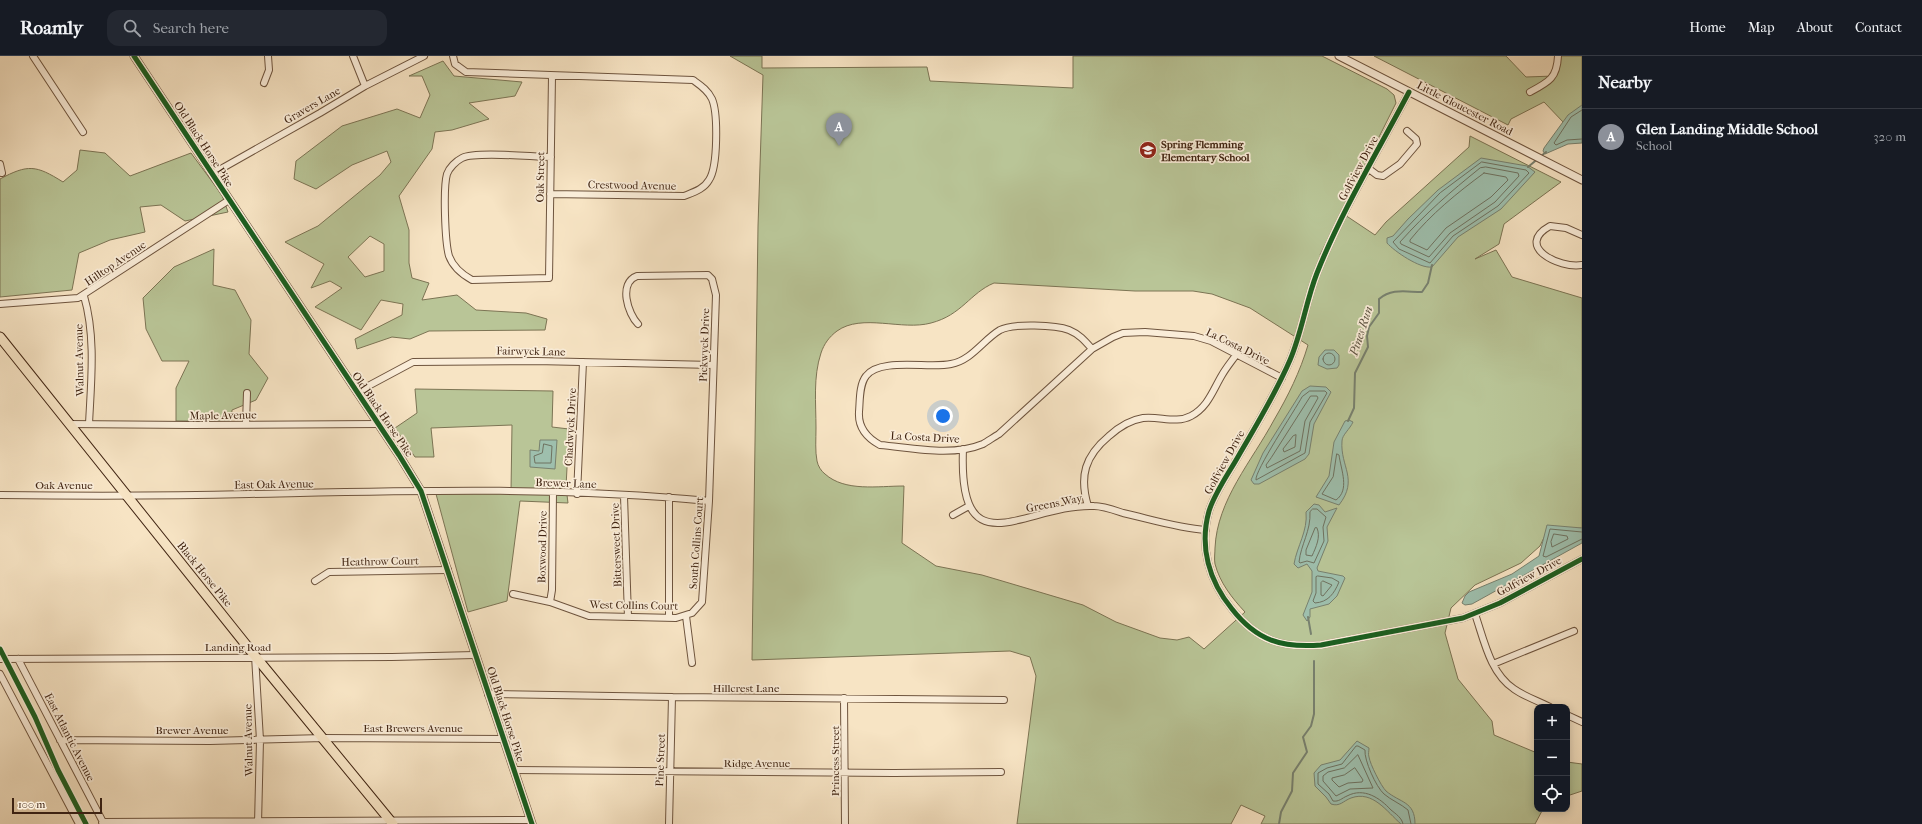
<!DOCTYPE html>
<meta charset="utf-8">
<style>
body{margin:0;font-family:"IM FELL French Canon",serif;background:#242831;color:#f1f3f6}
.controls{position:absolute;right:12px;bottom:12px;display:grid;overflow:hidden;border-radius:8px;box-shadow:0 2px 10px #0003}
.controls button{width:36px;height:36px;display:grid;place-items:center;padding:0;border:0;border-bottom:1px solid #363941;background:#171b24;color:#f1f3f6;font:20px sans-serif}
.scale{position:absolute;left:12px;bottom:10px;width:90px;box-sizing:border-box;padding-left:4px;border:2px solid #402412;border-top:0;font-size:11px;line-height:14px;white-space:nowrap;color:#402412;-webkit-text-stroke:3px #faedd9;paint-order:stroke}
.you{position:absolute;left:943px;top:360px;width:14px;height:14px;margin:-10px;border:3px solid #fff;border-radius:50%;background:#1a73e8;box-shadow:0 0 0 6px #1a73e833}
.badge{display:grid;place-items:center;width:26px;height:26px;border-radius:50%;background:#8c9099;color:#fff;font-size:13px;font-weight:700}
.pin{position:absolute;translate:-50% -33px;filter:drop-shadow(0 1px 2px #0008)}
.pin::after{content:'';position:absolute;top:21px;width:14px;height:12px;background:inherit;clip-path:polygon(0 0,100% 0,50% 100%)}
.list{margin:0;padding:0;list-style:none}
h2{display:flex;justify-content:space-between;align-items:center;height:52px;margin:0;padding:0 16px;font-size:17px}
h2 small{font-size:13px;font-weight:400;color:#9ea1a6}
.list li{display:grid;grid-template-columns:26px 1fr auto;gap:12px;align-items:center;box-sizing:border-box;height:56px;padding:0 16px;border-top:1px solid #363941}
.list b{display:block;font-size:15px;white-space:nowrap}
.list p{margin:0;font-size:13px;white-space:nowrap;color:#9ea1a6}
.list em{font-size:13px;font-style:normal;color:#9ea1a6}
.icon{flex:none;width:22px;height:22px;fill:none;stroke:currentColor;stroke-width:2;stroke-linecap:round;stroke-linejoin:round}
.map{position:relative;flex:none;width:1582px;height:768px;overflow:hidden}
header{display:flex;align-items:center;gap:24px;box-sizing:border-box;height:56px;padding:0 20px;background:#171b24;border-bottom:1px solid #363941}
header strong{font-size:19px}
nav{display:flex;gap:22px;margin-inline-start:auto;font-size:14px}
.search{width:280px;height:36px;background:#242831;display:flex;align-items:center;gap:10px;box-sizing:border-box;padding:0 14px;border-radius:12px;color:#9ea1a6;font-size:15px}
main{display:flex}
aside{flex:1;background:#171b24}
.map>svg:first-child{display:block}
.green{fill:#b9c597;stroke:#7c7454;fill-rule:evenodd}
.water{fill:#9ebfad;stroke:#78816f}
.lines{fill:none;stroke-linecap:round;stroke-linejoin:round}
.shore{stroke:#6f7260;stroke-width:1}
.stream{stroke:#78816f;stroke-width:2}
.minor-casing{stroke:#6e543e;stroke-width:8}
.tertiary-casing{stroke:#6e543e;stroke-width:9}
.primary-casing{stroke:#402412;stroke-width:11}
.minor{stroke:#faedd9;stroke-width:6}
.tertiary{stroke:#faedd9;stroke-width:7}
.primary{stroke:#f7e4c4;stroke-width:9}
.cycleway-casing{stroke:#faedd9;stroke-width:8}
.cycleway{stroke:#1b5e20;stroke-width:5}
.labels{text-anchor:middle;stroke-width:3.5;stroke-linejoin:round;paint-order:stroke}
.street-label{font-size:11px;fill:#402412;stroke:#faedd9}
.poi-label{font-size:11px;font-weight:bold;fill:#402412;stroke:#faedd9;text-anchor:start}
.water-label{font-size:12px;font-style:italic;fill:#5c5240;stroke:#faedd9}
</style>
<header>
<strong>Roamly</strong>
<div class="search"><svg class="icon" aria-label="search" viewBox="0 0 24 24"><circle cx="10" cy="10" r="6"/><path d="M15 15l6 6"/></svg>Search here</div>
<nav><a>Home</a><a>Map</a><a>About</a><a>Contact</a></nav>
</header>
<main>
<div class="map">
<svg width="1582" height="768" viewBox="0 0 1582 768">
<rect width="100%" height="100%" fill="#f7e4c4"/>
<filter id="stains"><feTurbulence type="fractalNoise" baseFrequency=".005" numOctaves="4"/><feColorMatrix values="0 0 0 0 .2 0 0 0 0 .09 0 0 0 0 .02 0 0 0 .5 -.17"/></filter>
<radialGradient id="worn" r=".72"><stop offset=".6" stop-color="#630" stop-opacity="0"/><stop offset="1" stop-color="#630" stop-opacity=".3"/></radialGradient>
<path class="green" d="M 730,0 L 762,0 L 762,12 L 927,11 L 930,25 L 1073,32 L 1073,0 L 1322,0 L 1387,33 L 1394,39 L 1396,47 L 1320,199 L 1324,201 L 1345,159 L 1375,179 L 1386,166 L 1469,91 L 1470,80 L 1561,126 L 1504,168 L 1499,188 L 1475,203 L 1496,194 L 1512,221 L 1582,242 L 1582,472 L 1569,473 L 1549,471 L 1540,490 L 1521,507 L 1475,529 L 1451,552 L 1445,577 L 1458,623 L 1492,665 L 1494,679 L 1537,697 L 1537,753 L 1543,753 L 1535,768 L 1261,768 L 1265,760 L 1241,749 L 1231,768 L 1017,768 L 1036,620 L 1030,601 L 1010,595 L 752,604 L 758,170 L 763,19 ZM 994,227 L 1135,235 L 1193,235 L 1212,238 L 1250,252 L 1308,289 C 1300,316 1288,340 1274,364 C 1252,405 1217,444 1215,492 C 1215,497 1214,503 1215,508 C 1220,527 1232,542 1245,556 L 1204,593 L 1189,581 L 1177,584 L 1160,582 L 1116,566 L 1083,549 L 982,519 L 936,510 L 902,487 L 904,430 C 878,430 845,436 825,418 C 821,415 818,410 817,405 C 815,395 816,383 816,372 C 816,347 813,321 821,297 C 824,288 829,281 837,275 C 862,257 902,275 931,267 C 962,259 970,237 994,227 Z
M 1374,0 L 1506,0 L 1526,21 L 1554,20 L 1556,0 L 1582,0 L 1582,56 L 1564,67 L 1544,46 L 1511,63 L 1508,69 Z
M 443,5 L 454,20 L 522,26 L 515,40 L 469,47 L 489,63 L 452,74 L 435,76 L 432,93 L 399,140 L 409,174 L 409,207 L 412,222 L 429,227 L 422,244 L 457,239 L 476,254 L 526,257 L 547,263 L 545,274 L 429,275 L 410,283 L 392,281 L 357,293 L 355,283 L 402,259 L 403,248 L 381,244 L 361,274 L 315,251 L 342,232 L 330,225 L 311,232 L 324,208 L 285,186 L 318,170 L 380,119 L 391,106 L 387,95 L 352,109 L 316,133 L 294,123 L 296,105 L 342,70 L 397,53 L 420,62 L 430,39 L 422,20 L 409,20 ZM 370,180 L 384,188 L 384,215 L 365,221 L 348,201 Z
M 80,94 L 105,97 L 130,120 L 191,97 L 222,139 L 228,156 L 185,165 L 161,149 L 140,151 L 145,176 L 110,184 L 79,197 L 72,234 L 0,241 L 0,123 C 28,108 36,109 63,126 L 77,114 Z
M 214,193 L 213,229 L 235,234 L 251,264 L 249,298 L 268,322 L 256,344 L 232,354 L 231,365 L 176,365 L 176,332 L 189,305 L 162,305 L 146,273 L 143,242 L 174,211 Z
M 415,333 L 553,335 L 552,371 L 569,373 L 566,431 L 568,447 L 520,445 L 507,545 L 468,556 L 436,438 L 511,435 L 512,369 L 431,372 L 434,401 L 415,401 L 395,372 L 417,357 Z
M 1567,706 L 1582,708 L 1582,735 L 1567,740 Z"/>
<path class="water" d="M 1582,49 L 1582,87 L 1568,88 L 1545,98 L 1543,95 L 1544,92 L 1568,59 Z
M 1481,102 L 1527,110 L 1535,116 L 1501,153 L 1458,181 L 1432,211 C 1420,213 1394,195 1387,187 L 1387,182 L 1393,180 L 1408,163 L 1438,134 Z
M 1325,294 L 1334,294 L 1339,299 L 1339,309 L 1337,312 L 1327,313 L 1318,309 L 1319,301 Z
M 1310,330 L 1326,331 L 1331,336 L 1314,368 L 1309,398 L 1305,403 L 1259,428 L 1254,428 L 1251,424 L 1263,397 L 1302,335 Z
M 1349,364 L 1353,366 C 1350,373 1342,379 1342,385 C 1340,411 1359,423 1339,449 L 1316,441 L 1329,420 L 1334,386 L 1345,365 Z
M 540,384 L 557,384 L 555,413 L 530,411 L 530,394 L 539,395 Z
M 1314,448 L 1319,449 L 1325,456 L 1337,452 L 1327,471 L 1328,485 L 1317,512 L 1318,515 L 1343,520 L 1345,522 L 1337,540 L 1329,548 L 1310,553 L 1310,561 L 1307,565 L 1303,559 L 1312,536 L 1312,515 L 1307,508 L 1298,512 L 1294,508 C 1297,490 1308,475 1306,456 Z
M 1547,469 L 1582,472 L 1582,487 L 1472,548 L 1465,549 L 1462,547 L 1465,540 L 1469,536 L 1512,518 L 1539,500 Z
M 1357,685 L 1369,692 C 1369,695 1368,698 1369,701 C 1370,708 1381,730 1386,735 C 1400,747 1415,745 1415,768 L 1401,768 C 1387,756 1373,734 1351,742 C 1343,745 1340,751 1331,748 L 1326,741 L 1315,730 L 1314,717 L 1321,709 L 1340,704 Z"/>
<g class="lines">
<path class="shore" d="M 1582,54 L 1571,61 L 1554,87 L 1556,89 L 1567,84 L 1582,83
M 1482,106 L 1526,114 L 1529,117 L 1498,150 L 1453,180 L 1430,207 L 1399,193 L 1393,186 L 1440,137 Z
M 1486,111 L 1518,117 L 1519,120 L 1495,146 L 1450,177 L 1429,201 L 1401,188 L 1400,186 C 1427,156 1449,137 1480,112 Z
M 1484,117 L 1506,121 L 1508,124 L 1491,141 L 1446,172 L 1427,194 L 1410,186 L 1410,184 C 1431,158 1457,137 1484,117 Z
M1323 303a6 6 0 1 1 12 0a6 6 0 1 1-12 0Z
M 1310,335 L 1325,335 L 1327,337 L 1310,366 L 1305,397 L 1256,424 C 1254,416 1295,354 1302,341 Z
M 1311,340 L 1317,340 L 1318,342 L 1305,365 L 1300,395 L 1267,412 L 1266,409 L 1271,402 Z
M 1296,379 L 1295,391 L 1284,396 L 1283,393 L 1293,380 Z
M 544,388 L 552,390 L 551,407 L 535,407 L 534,400 L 542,397 Z
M 1337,398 L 1339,399 C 1341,414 1350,434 1336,444 L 1322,438 L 1333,421 Z
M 1313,453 L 1317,453 L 1326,461 L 1323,471 L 1324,485 L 1314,507 L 1307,505 L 1300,507 L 1299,506 C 1301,488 1311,475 1310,456 Z
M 1317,472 C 1321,481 1316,491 1312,500 L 1306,499 L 1306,494 L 1315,472 Z
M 1582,476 L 1550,473 L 1543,500 L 1546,501 L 1582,483
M 1554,478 L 1567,480 L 1568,483 L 1552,491 L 1551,486 Z
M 1318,520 L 1332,522 L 1339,526 C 1334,538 1328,546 1315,547 L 1313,545 L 1316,537 L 1316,521 Z
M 1323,525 L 1332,529 L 1323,540 L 1321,539 L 1321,527 Z
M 1358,699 L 1373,732 L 1350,733 L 1336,740 L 1323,725 L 1323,720 L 1328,716 L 1344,712 Z
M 1355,712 L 1363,724 L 1362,726 L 1348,727 L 1339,731 L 1332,724 L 1332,722 L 1344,719 Z
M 1403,768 C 1402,762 1396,758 1391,754 C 1380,742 1364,731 1347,740 C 1342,742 1339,746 1333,745 L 1329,738 L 1318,728 L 1318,717 L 1327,712 L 1342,708 L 1356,690 L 1358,690 L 1365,694 C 1364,704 1376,731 1384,738 C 1391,744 1401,748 1408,754 L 1411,768"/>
<path class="stream" d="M 1528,111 L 1546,96
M 1348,365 L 1354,352 L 1355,317 L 1368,291 L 1367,280 L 1369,271 L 1379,257 L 1379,243 C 1392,232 1406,236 1422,236 L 1428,227 L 1432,209
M 1308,561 L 1311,578
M 1279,768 L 1281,756 L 1292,735 L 1293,717 L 1307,696 L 1303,681 L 1311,670 L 1314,658 L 1314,605"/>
<defs>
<path id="minor" d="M 33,0 L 83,76
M 353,0 L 365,30
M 453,0 L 455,8 L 466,16 L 693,24 C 700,29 708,34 712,43 C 718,57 718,111 709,124 C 704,133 694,136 684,140 L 550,138
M 264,27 L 269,14 L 268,0
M 1409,36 C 1378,95 1342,154 1317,217 C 1306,245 1302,276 1290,304 C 1276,337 1257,368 1239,399 C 1229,417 1215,436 1209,455 C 1199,491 1209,525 1232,553 C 1257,585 1282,592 1321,589 L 1463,562 L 1500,547 L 1582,503
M 1530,36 C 1549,26 1557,22 1558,0
M 551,101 C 533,101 476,95 462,102 C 456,105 449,112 447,118 C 443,132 445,186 449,200 C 453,211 463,219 472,224 L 549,222 L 552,20
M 0,108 L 2,117
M 1369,113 L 1377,119 L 1383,120 L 1400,108 L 1417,88 L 1416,83 L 1407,75
M 212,118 L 320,57 L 365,30 L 424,0
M 1582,179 L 1566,172 L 1550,170 C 1514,190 1559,213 1582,209
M 84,240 C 96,281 91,326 89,368
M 0,248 L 78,242 L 229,144
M 1092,293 C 1085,285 1079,278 1069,274 C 1056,269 1013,267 1000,274 C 983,284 972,304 951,308 C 930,313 880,301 866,320 C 859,329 860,345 859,356 C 858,371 867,382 880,389 C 913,392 952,401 983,388 C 988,385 994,381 999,378 L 1092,293 L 1113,281 L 1123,277 L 1145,276 L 1194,280 L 1211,285 L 1282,322
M 357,336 L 413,306 L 536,305 L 713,309
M 69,368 L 189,369 L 378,368
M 246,368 L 247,337
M 963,393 C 958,517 1026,447 1094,450 C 1103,450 1114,454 1123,457 C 1150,463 1178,472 1206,474
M 577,438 L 583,306
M 0,439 C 83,440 166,440 249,438 C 402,435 556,430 709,445
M 624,440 L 628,561
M 669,441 L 669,562
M 1088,450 C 1079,420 1085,400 1109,380 C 1119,371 1130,364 1143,362 C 1160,360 1176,368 1191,360 C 1208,351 1213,334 1222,319 C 1226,312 1231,306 1236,299
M 953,459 L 969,450
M 315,525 L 329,516 L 448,514
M 513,538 L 550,546 L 589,560 L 676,562 L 692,557 L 702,546 L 709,445 L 716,239 L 712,223 L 708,219 L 637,220 C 618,227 628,258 638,268
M 550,546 L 552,534 L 553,436
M 1475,558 C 1484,584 1490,617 1514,633 C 1525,641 1539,645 1550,651
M 686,560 L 692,607
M 255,600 L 260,684 L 258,768
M 0,603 L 392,601 L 475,599
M 18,603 L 104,768
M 1493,608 L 1574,575
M 0,618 L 79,768
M 488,638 L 672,641 L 1004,644
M 844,642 L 845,768
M 1567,659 L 1582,666
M 60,684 L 210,685 L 324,682 L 503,683
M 514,714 L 894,717 L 1001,716
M 102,766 C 245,766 388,766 530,764
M 669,768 L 672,641"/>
<path id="tertiary" d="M 134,0 L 399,399 L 421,435 L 532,768
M 1339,0 L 1582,124"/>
<path id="primary" d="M 0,281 L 255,600 L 393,768"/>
</defs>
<use href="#minor" class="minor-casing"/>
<use href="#tertiary" class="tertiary-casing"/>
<use href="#primary" class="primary-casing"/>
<use href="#minor" class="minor"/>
<use href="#tertiary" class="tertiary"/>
<use href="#primary" class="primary"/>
<defs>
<path id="cycleway" d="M 134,0 L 399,399 L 421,435 L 532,768
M 1409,36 C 1378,95 1342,154 1317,217 C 1306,245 1302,276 1290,304 C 1276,337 1257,368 1239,399 C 1229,417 1215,436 1209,455 C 1199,491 1209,525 1232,553 C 1257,585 1282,592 1321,589 L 1463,562 L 1500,547 L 1582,503
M 0,593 L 35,661 L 58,714 L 86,768"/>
</defs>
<use href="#cycleway" class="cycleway-casing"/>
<use href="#cycleway" class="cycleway"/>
</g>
<defs>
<symbol id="school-disc" viewBox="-11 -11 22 22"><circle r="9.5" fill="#8f2418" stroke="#faedd9"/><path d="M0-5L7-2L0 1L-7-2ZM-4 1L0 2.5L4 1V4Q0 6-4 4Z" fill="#fff"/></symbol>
</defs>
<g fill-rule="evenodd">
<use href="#school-disc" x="1138" y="84" width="20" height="20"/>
</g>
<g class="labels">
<g class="street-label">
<text transform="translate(312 49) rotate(-30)" y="4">Gravers Lane</text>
<text transform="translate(1465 52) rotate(27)" y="4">Little Gloucester Road</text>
<text transform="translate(204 88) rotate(57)" y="4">Old Black Horse Pike</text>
<text transform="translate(1358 112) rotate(-62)" y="4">Golfview Drive</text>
<text transform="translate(540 121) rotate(-89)" y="4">Oak Street</text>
<text transform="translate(632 129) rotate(1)" y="4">Crestwood Avenue</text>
<text transform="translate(115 207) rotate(-34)" y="4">Hilltop Avenue</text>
<text transform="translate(704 289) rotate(-88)" y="4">Pickwyck Drive</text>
<text transform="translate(1238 290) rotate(26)" y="4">La Costa Drive</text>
<text transform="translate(531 295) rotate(1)" y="4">Fairwyck Lane</text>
<text transform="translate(79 304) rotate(-91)" y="4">Walnut Avenue</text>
<text transform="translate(383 358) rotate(56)" y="4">Old Black Horse Pike</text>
<text transform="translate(223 359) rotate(-1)" y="4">Maple Avenue</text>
<text transform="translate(570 371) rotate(-87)" y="4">Chadwyck Drive</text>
<text transform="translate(925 381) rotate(3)" y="4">La Costa Drive</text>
<text transform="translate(1224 406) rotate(-61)" y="4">Golfview Drive</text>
<text transform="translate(566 427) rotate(2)" y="4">Brewer Lane</text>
<text transform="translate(274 428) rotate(-1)" y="4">East Oak Avenue</text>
<text x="64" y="433">Oak Avenue</text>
<text transform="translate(1054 447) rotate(-11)" y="4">Greens Way</text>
<text transform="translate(696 487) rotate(-86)" y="4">South Collins Court</text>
<text transform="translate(616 489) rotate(-92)" y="4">Bittersweet Drive</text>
<text transform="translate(542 491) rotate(-89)" y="4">Boxwood Drive</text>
<text transform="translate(380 505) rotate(-1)" y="4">Heathrow Court</text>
<text transform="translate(205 518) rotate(51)" y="4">Black Horse Pike</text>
<text transform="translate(1529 520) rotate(-28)" y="4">Golfview Drive</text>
<text transform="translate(634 549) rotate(1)" y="4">West Collins Court</text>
<text x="238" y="595">Landing Road</text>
<text x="746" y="636">Hillcrest Lane</text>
<text transform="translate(506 658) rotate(72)" y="4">Old Black Horse Pike</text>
<text x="413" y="676">East Brewers Avenue</text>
<text x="192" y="678">Brewer Avenue</text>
<text transform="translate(70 681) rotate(63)" y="4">East Atlantic Avenue</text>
<text transform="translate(248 684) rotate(-91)" y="4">Walnut Avenue</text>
<text transform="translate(660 704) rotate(-88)" y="4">Pine Street</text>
<text transform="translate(835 705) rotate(-90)" y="4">Princess Street</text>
<text x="757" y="711">Ridge Avenue</text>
</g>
<g class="poi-label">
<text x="1161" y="92">Spring Flemming<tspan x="1161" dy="13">Elementary School</tspan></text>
</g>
<g class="water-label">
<text transform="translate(1361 275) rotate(-72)" y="4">Pines Run</text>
</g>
</g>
<rect width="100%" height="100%" filter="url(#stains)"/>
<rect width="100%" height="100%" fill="url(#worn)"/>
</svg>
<div class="controls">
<button>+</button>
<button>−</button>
<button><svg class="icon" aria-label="locate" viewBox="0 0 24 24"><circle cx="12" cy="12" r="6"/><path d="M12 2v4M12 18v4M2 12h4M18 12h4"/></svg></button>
</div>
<div class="scale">100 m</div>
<div class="you"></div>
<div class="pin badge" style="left:839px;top:90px">A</div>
</div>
<aside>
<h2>Nearby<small></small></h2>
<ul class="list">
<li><span class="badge">A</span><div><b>Glen Landing Middle School</b><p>School</p></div><em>320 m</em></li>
</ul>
</aside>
</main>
